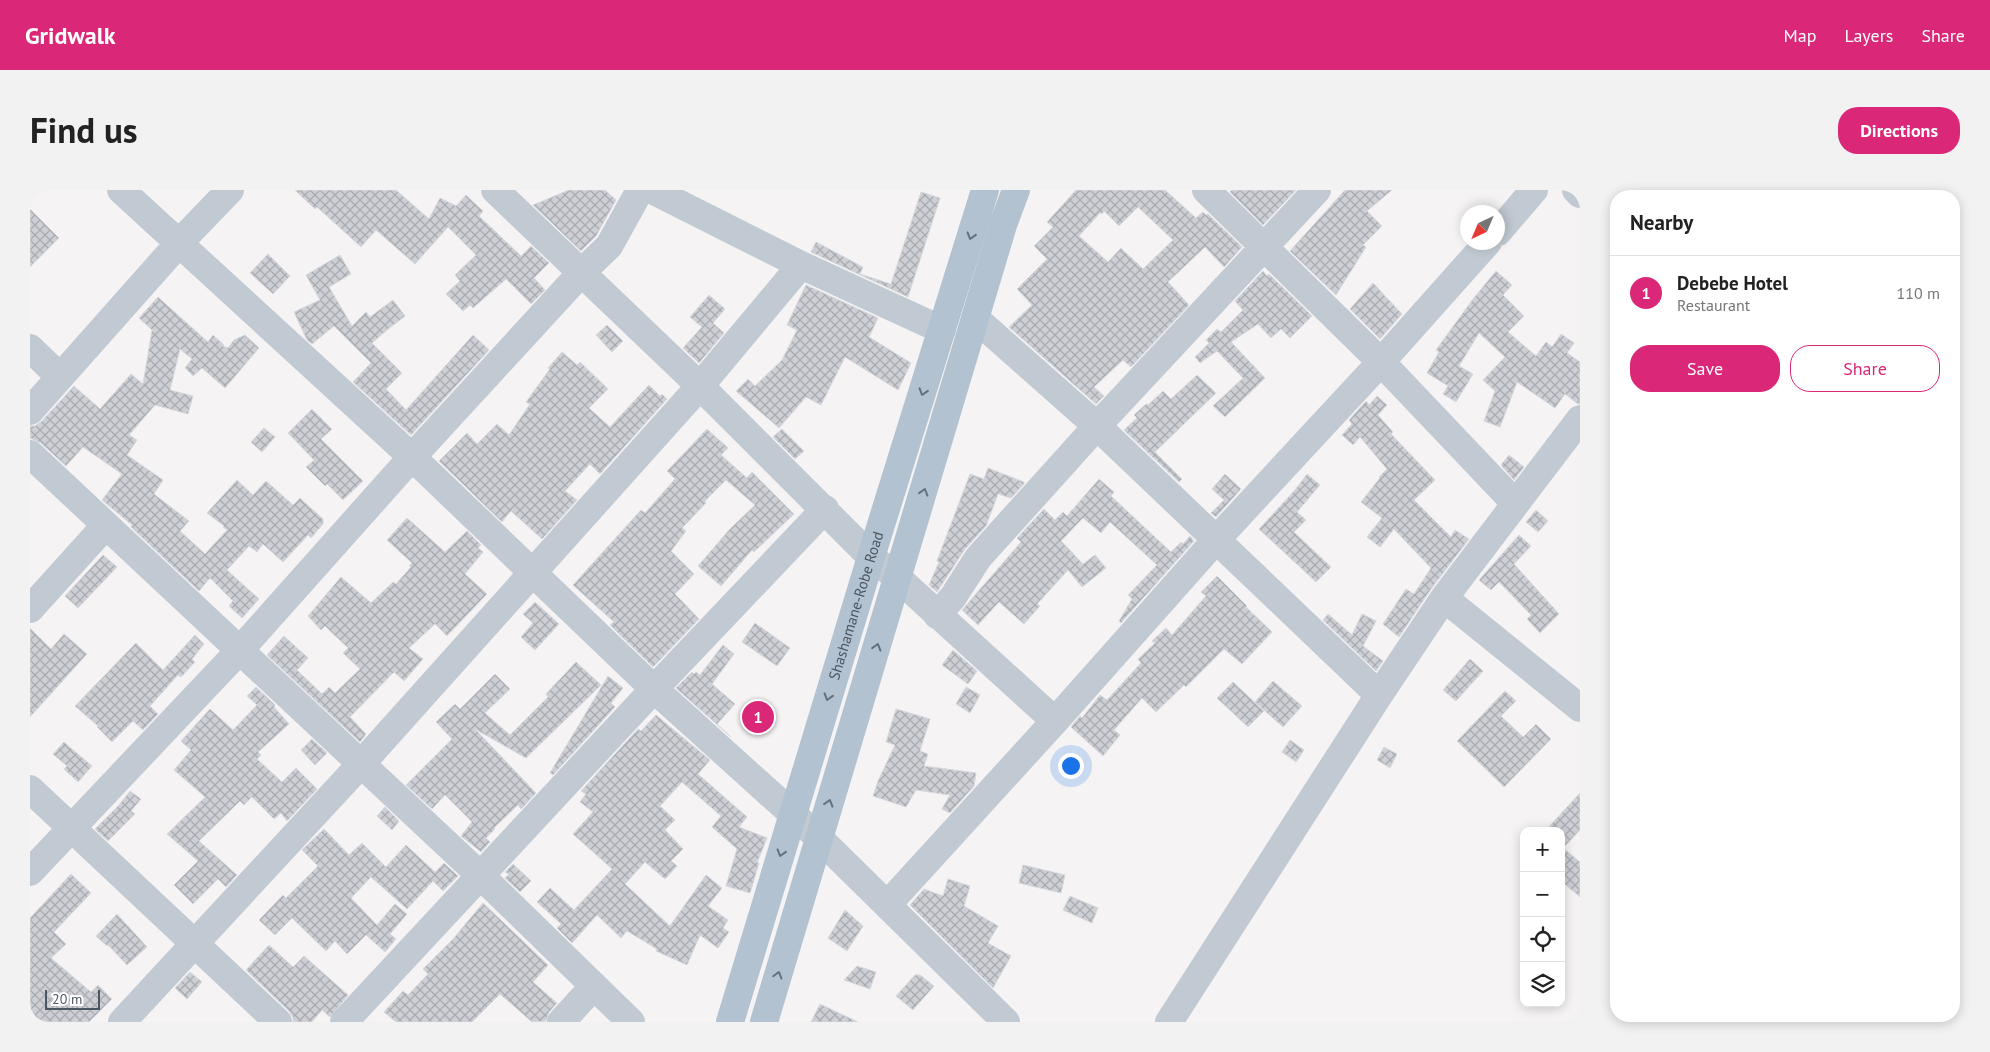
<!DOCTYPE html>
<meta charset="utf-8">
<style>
body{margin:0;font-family:"PT Sans",sans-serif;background:#f2f2f2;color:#222}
.controls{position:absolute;right:15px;bottom:15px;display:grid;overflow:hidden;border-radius:10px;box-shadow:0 2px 12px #0003}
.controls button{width:45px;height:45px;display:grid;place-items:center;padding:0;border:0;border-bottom:1px solid #e0e0e0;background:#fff;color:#222;font:25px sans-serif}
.compass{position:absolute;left:1430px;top:15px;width:45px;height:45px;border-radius:50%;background:#fff;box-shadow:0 2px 12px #0003;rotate:224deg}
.scale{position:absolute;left:15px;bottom:12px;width:55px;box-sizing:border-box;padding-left:5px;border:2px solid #4a5661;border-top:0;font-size:14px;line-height:18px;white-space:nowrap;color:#4a5661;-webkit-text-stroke:4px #fff;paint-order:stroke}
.you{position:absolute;left:1040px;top:575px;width:18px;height:18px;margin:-12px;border:4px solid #fff;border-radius:50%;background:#1a73e8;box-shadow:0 0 0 8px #1a73e833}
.badge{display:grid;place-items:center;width:32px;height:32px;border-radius:50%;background:#db2777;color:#fff;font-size:16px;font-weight:700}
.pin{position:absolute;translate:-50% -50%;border:2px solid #fff;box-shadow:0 1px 5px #0006}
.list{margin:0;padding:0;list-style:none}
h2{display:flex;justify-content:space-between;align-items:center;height:65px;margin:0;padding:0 20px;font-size:21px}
h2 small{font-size:16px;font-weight:400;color:#767676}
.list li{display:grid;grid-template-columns:32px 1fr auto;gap:15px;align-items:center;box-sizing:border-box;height:75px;padding:0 20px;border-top:1px solid #e0e0e0}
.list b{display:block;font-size:19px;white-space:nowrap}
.list p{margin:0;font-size:16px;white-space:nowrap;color:#767676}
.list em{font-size:16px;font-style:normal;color:#767676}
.actions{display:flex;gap:10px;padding:15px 20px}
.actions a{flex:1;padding:11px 0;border:1px solid #db2777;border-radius:20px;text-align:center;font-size:18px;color:#db2777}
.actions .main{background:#db2777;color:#fff}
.icon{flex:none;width:28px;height:28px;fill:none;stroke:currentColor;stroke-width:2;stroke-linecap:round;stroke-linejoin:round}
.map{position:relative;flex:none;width:1550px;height:832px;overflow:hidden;border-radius:20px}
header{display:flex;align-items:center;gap:30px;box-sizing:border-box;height:70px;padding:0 25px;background:#db2777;color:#fff}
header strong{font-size:24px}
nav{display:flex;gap:28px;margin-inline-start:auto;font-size:18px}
.intro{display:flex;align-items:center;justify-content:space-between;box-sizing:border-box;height:120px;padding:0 30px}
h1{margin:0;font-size:35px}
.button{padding:12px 22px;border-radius:20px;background:#db2777;color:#fff;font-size:18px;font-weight:700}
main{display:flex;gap:30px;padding:0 30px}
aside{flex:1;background:#fff;border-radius:20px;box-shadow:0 2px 12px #0003}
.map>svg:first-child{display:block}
.building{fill:url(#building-cross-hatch);stroke:#d7d9de;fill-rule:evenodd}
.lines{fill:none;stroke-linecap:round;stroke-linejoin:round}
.minor{stroke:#c1cad2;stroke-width:28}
.major{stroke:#b3c2d1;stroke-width:28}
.oneway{stroke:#64717d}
.labels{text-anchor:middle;stroke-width:4;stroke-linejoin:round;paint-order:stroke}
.street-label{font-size:15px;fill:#4a5661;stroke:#fff}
</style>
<header>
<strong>Gridwalk</strong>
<nav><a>Map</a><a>Layers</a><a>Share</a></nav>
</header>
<div class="intro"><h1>Find us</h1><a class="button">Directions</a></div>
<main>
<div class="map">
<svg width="1550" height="832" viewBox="0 0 1550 832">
<defs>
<pattern id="building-cross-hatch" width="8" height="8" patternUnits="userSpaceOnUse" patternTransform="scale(1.25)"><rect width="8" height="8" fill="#cdcfd5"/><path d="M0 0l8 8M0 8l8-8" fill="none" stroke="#a8abb0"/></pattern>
</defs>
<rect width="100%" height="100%" fill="#f5f3f3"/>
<path class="building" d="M 265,0 L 366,0 L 399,29 L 410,8 L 426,16 L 436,5 L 453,21 L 449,26 L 491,66 L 501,56 L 519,73 L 504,88 L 515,100 L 501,114 L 476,89 L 443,118 L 440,115 L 433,121 L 416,104 L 430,91 L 425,85 L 446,65 L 418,37 L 385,74 L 346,40 L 331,57 L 287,17 L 285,19 Z
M 539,0 L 575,0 L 586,10 L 566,46 L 551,61 L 503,15 Z
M 1046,0 L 1135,0 L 1166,28 L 1173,22 L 1176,25 L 1178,24 L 1212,57 L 1194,77 L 1175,57 L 1138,92 L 1159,115 L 1101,177 L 1093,170 L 1064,197 L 1074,206 L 1066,214 L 979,137 L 1002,115 L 987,99 L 1017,69 L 1004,56 L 1023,37 L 1017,32 ZM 1108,17 L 1143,50 L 1113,79 L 1091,58 L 1078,72 L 1049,46 L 1070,23 L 1072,24 L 1074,21 L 1089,36 Z
M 1202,0 L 1266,0 L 1233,35 L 1200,2 Z
M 1315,0 L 1362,0 L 1337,21 L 1352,36 L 1333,55 L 1336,57 L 1306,105 L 1260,61 Z
M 891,2 L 910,8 L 878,107 L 781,62 L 786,52 L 833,77 L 830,84 L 861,94 Z
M 0,19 L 29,48 L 0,77 Z
M 238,64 L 260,86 L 243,104 L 220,83 Z
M 310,65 L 321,84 L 299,97 L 322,136 L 336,122 L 340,127 L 363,110 L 375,126 L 357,140 L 342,153 L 372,183 L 356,199 L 376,220 L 443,145 L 459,160 L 381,245 L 323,192 L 341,173 L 304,136 L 282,154 L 277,150 L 264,122 L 290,110 L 276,85 Z
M 1233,81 L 1237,86 L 1239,84 L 1282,126 L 1260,148 L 1251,139 L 1241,148 L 1228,134 L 1201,152 L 1235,188 L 1195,227 L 1183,216 L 1213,188 L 1187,161 L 1170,173 L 1165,167 L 1179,153 L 1176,150 L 1187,139 L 1191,142 L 1213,120 L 1205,111 Z
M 1466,81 L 1482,95 L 1473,105 L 1494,126 L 1478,142 L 1506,166 L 1516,152 L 1522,157 L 1531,144 L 1544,153 L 1537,163 L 1550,172 L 1550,214 L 1548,214 L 1535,204 L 1525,218 L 1487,192 L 1470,237 L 1454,231 L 1465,201 L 1453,190 L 1475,167 L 1449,143 L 1429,176 L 1443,184 L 1426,212 L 1413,204 L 1418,196 L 1397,183 L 1409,162 L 1406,160 L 1443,109 Z
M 1343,93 L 1372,124 L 1350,149 L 1320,119 Z
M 776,95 L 848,128 L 839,147 L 881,173 L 868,200 L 815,167 L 791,215 L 776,207 L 749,238 L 706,201 L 718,189 L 725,196 L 752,170 L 767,140 L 757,135 Z
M 679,105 L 695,119 L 683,133 L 694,143 L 669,173 L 653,158 L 672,137 L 660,127 Z
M 128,107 L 178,152 L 183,145 L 194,155 L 193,156 L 198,158 L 204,150 L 215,145 L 229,158 L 195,198 L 172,178 L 163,186 L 155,178 L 162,169 L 150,159 L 140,200 L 163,206 L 158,224 L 125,215 L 99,245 L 107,250 L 97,265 L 133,290 L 124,304 L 159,331 L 150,341 L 175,364 L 197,340 L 193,337 L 194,336 L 177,323 L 207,290 L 223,305 L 236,291 L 263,315 L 270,308 L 293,329 L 293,334 L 281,348 L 278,345 L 253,372 L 233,354 L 227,362 L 219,356 L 197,380 L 229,409 L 212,428 L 199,416 L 203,411 L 180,388 L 169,401 L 101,337 L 102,335 L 72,310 L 92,284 L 53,257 L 36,276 L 11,253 L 0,248 L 0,236 L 5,236 L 12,231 L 44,196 L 70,219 L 101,184 L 113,194 L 122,140 L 109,128 Z
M 577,135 L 593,151 L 582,162 L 566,145 Z
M 532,162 L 547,175 L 550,172 L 578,199 L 559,218 L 580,237 L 619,195 L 630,206 L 632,204 L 637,209 L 570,284 L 560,274 L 535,301 L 547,310 L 512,349 L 481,321 L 472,332 L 409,271 L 437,243 L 447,254 L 467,234 L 479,245 L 500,214 L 496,212 L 520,179 L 518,178 Z
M 1167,185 L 1186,203 L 1125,262 L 1152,289 L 1149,292 L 1094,240 L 1107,228 L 1104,225 L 1116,214 L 1118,215 L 1133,201 L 1141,209 Z
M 1347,206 L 1357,215 L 1348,225 L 1363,242 L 1361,244 L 1405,290 L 1384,310 L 1421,347 L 1425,340 L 1439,349 L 1401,399 L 1369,447 L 1353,434 L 1376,399 L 1384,404 L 1401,378 L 1364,339 L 1350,357 L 1337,347 L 1352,328 L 1331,312 L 1350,288 L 1349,287 L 1357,279 L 1330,247 L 1323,255 L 1312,245 L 1322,234 L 1319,230 L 1336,211 L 1339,215 Z
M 282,219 L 302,239 L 291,249 L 333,291 L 313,310 L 297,294 L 295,296 L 276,277 L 284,270 L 258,243 Z
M 234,238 L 245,247 L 232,262 L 221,252 Z
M 677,239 L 698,258 L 691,265 L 717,288 L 722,282 L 764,324 L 724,362 L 722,360 L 691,396 L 668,376 L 700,339 L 725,315 L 696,290 L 675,311 L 676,313 L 652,338 L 656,341 L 641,361 L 664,384 L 645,404 L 669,429 L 623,477 L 580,435 L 584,432 L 543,395 L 611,320 L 615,323 L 645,289 L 637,281 Z
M 752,239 L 774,261 L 765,269 L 743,247 Z
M 1479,265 L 1494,277 L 1484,290 L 1471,275 Z
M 958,278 L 994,292 L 994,294 L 981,308 L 968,304 L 956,336 L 935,359 L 907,402 L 899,395 L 909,372 L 907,371 L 940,284 L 954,289 Z
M 1195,284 L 1211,299 L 1186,327 L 1181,323 L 1194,310 L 1182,299 Z
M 1277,284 L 1290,295 L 1267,322 L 1276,330 L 1264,342 L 1301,377 L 1286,392 L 1229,339 L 1265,300 Z
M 1069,289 L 1084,302 L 1081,306 L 1141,362 L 1151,352 L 1153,354 L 1160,346 L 1164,351 L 1091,433 L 1089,431 L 1102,409 L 1098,405 L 1127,375 L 1080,332 L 1071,343 L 1053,328 L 1031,351 L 1053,374 L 1065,365 L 1076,378 L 1052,397 L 1038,380 L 1007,414 L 1010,416 L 994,434 L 969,412 L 948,435 L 932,420 L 991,352 L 987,348 L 1014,319 L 1025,330 L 1033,322 L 1037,326 Z
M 1506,320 L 1518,331 L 1508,342 L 1496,332 Z
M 377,328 L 415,362 L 437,341 L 451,355 L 448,358 L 453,362 L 435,384 L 457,404 L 417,446 L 405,434 L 379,458 L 393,469 L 374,491 L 364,482 L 320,527 L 336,544 L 330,552 L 237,465 L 254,446 L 278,468 L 267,480 L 292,504 L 299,497 L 305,503 L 330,479 L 313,463 L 318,458 L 295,436 L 291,440 L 278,426 L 311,387 L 341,413 L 363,392 L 366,394 L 381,377 L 379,376 L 382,373 L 357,350 Z
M 1489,345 L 1501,356 L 1484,374 L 1529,424 L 1510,443 L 1497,429 L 1501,425 L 1469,392 L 1461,400 L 1449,390 Z
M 73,365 L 87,377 L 48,418 L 35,406 Z
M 1187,386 L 1217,416 L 1216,417 L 1242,442 L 1212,474 L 1194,459 L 1156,497 L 1154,495 L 1126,522 L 1112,508 L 1084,540 L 1090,545 L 1073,566 L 1041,537 L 1050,526 L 1052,528 L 1070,505 L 1077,510 L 1111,473 L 1108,469 L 1125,453 L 1122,451 L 1136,438 L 1142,445 L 1176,406 L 1171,402 Z
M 505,412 L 529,434 L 505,460 L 491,447 L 503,433 L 493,424 Z
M 1298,424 L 1322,445 L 1332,424 L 1346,431 L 1333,456 L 1353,471 L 1346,481 L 1293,430 Z
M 725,433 L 760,458 L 747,476 L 712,452 Z
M 0,438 L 21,459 L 34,444 L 57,464 L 0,527 Z
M 165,445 L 174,454 L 162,469 L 165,472 L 151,487 L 148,485 L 120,516 L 128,524 L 113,540 L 103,531 L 82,552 L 67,537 L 68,536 L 45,516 L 106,453 L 133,480 Z
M 693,455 L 704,464 L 682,494 L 705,514 L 687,534 L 701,547 L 646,498 L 662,482 L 664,484 L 666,482 L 670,485 Z
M 923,460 L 947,481 L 938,494 L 912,475 Z
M 1440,469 L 1453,481 L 1426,511 L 1413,500 Z
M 546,472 L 571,495 L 496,568 L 445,539 L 506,603 L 491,619 L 488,615 L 464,638 L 465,639 L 456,648 L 460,652 L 451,662 L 431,646 L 442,632 L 415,605 L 402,619 L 376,595 L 422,549 L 406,532 L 425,514 L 430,519 L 465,484 L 480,499 L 455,523 L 480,545 L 518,507 L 516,504 Z
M 578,486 L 593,498 L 581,513 L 585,517 L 523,585 L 520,583 Z
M 1243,491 L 1272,516 L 1253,537 L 1225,512 Z
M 1203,492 L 1234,521 L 1218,537 L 1187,508 Z
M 226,497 L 245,515 L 244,517 L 259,534 L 228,562 L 231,565 L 227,569 L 252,592 L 266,578 L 287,599 L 257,631 L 251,623 L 244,629 L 222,607 L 214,615 L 210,611 L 169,651 L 207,685 L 196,697 L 188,689 L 163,714 L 144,695 L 168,671 L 137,644 L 175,607 L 144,580 L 161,560 L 151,551 L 180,519 L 203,540 L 227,515 L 217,506 Z
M 936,497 L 950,505 L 940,523 L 926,514 Z
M 1475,501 L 1486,511 L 1471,526 L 1493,547 L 1506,534 L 1521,549 L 1474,597 L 1427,551 Z
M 866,519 L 900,529 L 890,561 L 898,564 L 894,576 L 946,583 L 944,596 L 920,623 L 912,619 L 920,605 L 886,600 L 876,617 L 843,606 L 848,591 L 865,555 L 856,552 Z
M 626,525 L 680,570 L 668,584 L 717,627 L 709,637 L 737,648 L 727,673 L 729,673 L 720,703 L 696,696 L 707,659 L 682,637 L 691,626 L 652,592 L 630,616 L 645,630 L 635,640 L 653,659 L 641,671 L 647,676 L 635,689 L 615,672 L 595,694 L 640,736 L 676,685 L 692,698 L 678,716 L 698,730 L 693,738 L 699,742 L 688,758 L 670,745 L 657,775 L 626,761 L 627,759 L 597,741 L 591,748 L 567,725 L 542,753 L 527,738 L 531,734 L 507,712 L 520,698 L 544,720 L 582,679 L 543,644 L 563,622 L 550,612 L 556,604 L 551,601 L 608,539 L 611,541 Z
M 282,549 L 297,563 L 285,575 L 271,560 Z
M 1260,550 L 1274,560 L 1266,572 L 1252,562 Z
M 34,552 L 62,576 L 48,592 L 34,579 L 37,576 L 23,564 Z
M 1354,557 L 1367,564 L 1360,578 L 1347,570 Z
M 100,601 L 111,609 L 101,621 L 105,624 L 78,651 L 65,639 L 89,615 Z
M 1550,603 L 1550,640 L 1533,658 L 1550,672 L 1550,707 L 1531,691 L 1531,641 L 1515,641 Z
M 355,617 L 369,631 L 362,640 L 347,626 Z
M 294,639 L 319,665 L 332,653 L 356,677 L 376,655 L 405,682 L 414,673 L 428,686 L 413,701 L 403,691 L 377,719 L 341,687 L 321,708 L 347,735 L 365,714 L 377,724 L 360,744 L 366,749 L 355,762 L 336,745 L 317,764 L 305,751 L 296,761 L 262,728 L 245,745 L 229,730 L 253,705 L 256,708 L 288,676 L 272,660 Z
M 483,674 L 501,691 L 490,702 L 475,688 L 479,684 L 475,682 Z
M 993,675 L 1035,685 L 1031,703 L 989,693 Z
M 41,684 L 61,703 L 24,742 L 36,754 L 21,768 L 61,802 L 68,795 L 82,809 L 59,832 L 0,832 L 0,728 Z
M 918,689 L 940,696 L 934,716 L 968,736 L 958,753 L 981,766 L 963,798 L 880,715 L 894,699 L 913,706 Z
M 1040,706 L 1068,718 L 1062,733 L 1033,720 Z
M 453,713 L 518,775 L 503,792 L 527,813 L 519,822 L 516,831 L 502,832 L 470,804 L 442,832 L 366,832 L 354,822 L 373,801 L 378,805 L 398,784 L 393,779 L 423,749 Z
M 815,720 L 833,736 L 817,761 L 798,748 Z
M 87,724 L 117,757 L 97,775 L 78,755 L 77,756 L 66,746 Z
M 239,755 L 263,777 L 274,766 L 318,805 L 300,827 L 292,820 L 282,832 L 263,832 L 263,827 L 259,821 L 216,780 Z
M 827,776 L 846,782 L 840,799 L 814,790 Z
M 160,782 L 172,792 L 157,809 L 145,798 Z
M 885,785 L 890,785 L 904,796 L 883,820 L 866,806 Z
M 790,814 L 828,832 L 781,832 Z"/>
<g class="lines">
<path class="minor" d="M 91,0 L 382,267 L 624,499 L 788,647 L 976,832
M 465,0 L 670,196 L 841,367 L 869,389 L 1025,531
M 622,0 L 771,75 L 912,140
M 1176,0 L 1351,172 L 1485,313
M 1546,0 L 1550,4
M 1468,42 L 1504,0
M 946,129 L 1067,236 L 1349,505
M 0,158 L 30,187
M 0,221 L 150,52 L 200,0
M 0,264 L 451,686 L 601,832
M 1414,408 L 1550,518
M 0,419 L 76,335
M 907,425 L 923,407 L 948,368 L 1067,236 L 1287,0
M 0,599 L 248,832
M 0,682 L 210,460 L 382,267 L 552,82 L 579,56 L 610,0
M 858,714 L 1025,531 L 1185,351 L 1351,172 L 1458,52
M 92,832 L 331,574 L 670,196 L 771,75
M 314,832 L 624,499 L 795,319
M 531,832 L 563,797
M 1139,832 L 1349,505 L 1414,408 L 1550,229"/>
<g class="major">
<path id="s1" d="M 700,832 L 841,367 L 955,0"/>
<path d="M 734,832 L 973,35 L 986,0"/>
</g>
</g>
<defs><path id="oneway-chevron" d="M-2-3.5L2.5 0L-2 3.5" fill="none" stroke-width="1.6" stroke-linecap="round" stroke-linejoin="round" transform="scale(1.25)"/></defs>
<g class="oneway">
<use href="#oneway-chevron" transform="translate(941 46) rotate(107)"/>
<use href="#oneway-chevron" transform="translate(893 202) rotate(107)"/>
<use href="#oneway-chevron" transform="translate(894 302) rotate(-73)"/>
<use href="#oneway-chevron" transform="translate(847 457) rotate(-73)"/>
<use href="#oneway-chevron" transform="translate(798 507) rotate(107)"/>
<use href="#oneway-chevron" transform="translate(799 613) rotate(-73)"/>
<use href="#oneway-chevron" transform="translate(751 663) rotate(107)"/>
<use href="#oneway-chevron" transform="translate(748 785) rotate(-74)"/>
</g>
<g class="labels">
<g class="street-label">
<text dy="5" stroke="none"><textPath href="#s1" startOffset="435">Shashamane-Robe Road</textPath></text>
</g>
</g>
</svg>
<div class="controls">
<button>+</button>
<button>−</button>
<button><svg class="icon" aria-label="locate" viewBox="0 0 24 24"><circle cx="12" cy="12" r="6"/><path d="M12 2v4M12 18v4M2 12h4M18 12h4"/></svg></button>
<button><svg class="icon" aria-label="layers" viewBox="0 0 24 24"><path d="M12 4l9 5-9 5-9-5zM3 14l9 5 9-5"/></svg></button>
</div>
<svg class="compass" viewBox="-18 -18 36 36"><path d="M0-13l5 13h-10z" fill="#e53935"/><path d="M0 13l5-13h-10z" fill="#767676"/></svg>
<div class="scale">20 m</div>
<div class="you"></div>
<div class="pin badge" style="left:728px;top:527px">1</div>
</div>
<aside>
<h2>Nearby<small></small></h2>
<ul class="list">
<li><span class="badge">1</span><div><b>Debebe Hotel</b><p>Restaurant</p></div><em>110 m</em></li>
</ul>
<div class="actions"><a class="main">Save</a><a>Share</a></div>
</aside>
</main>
